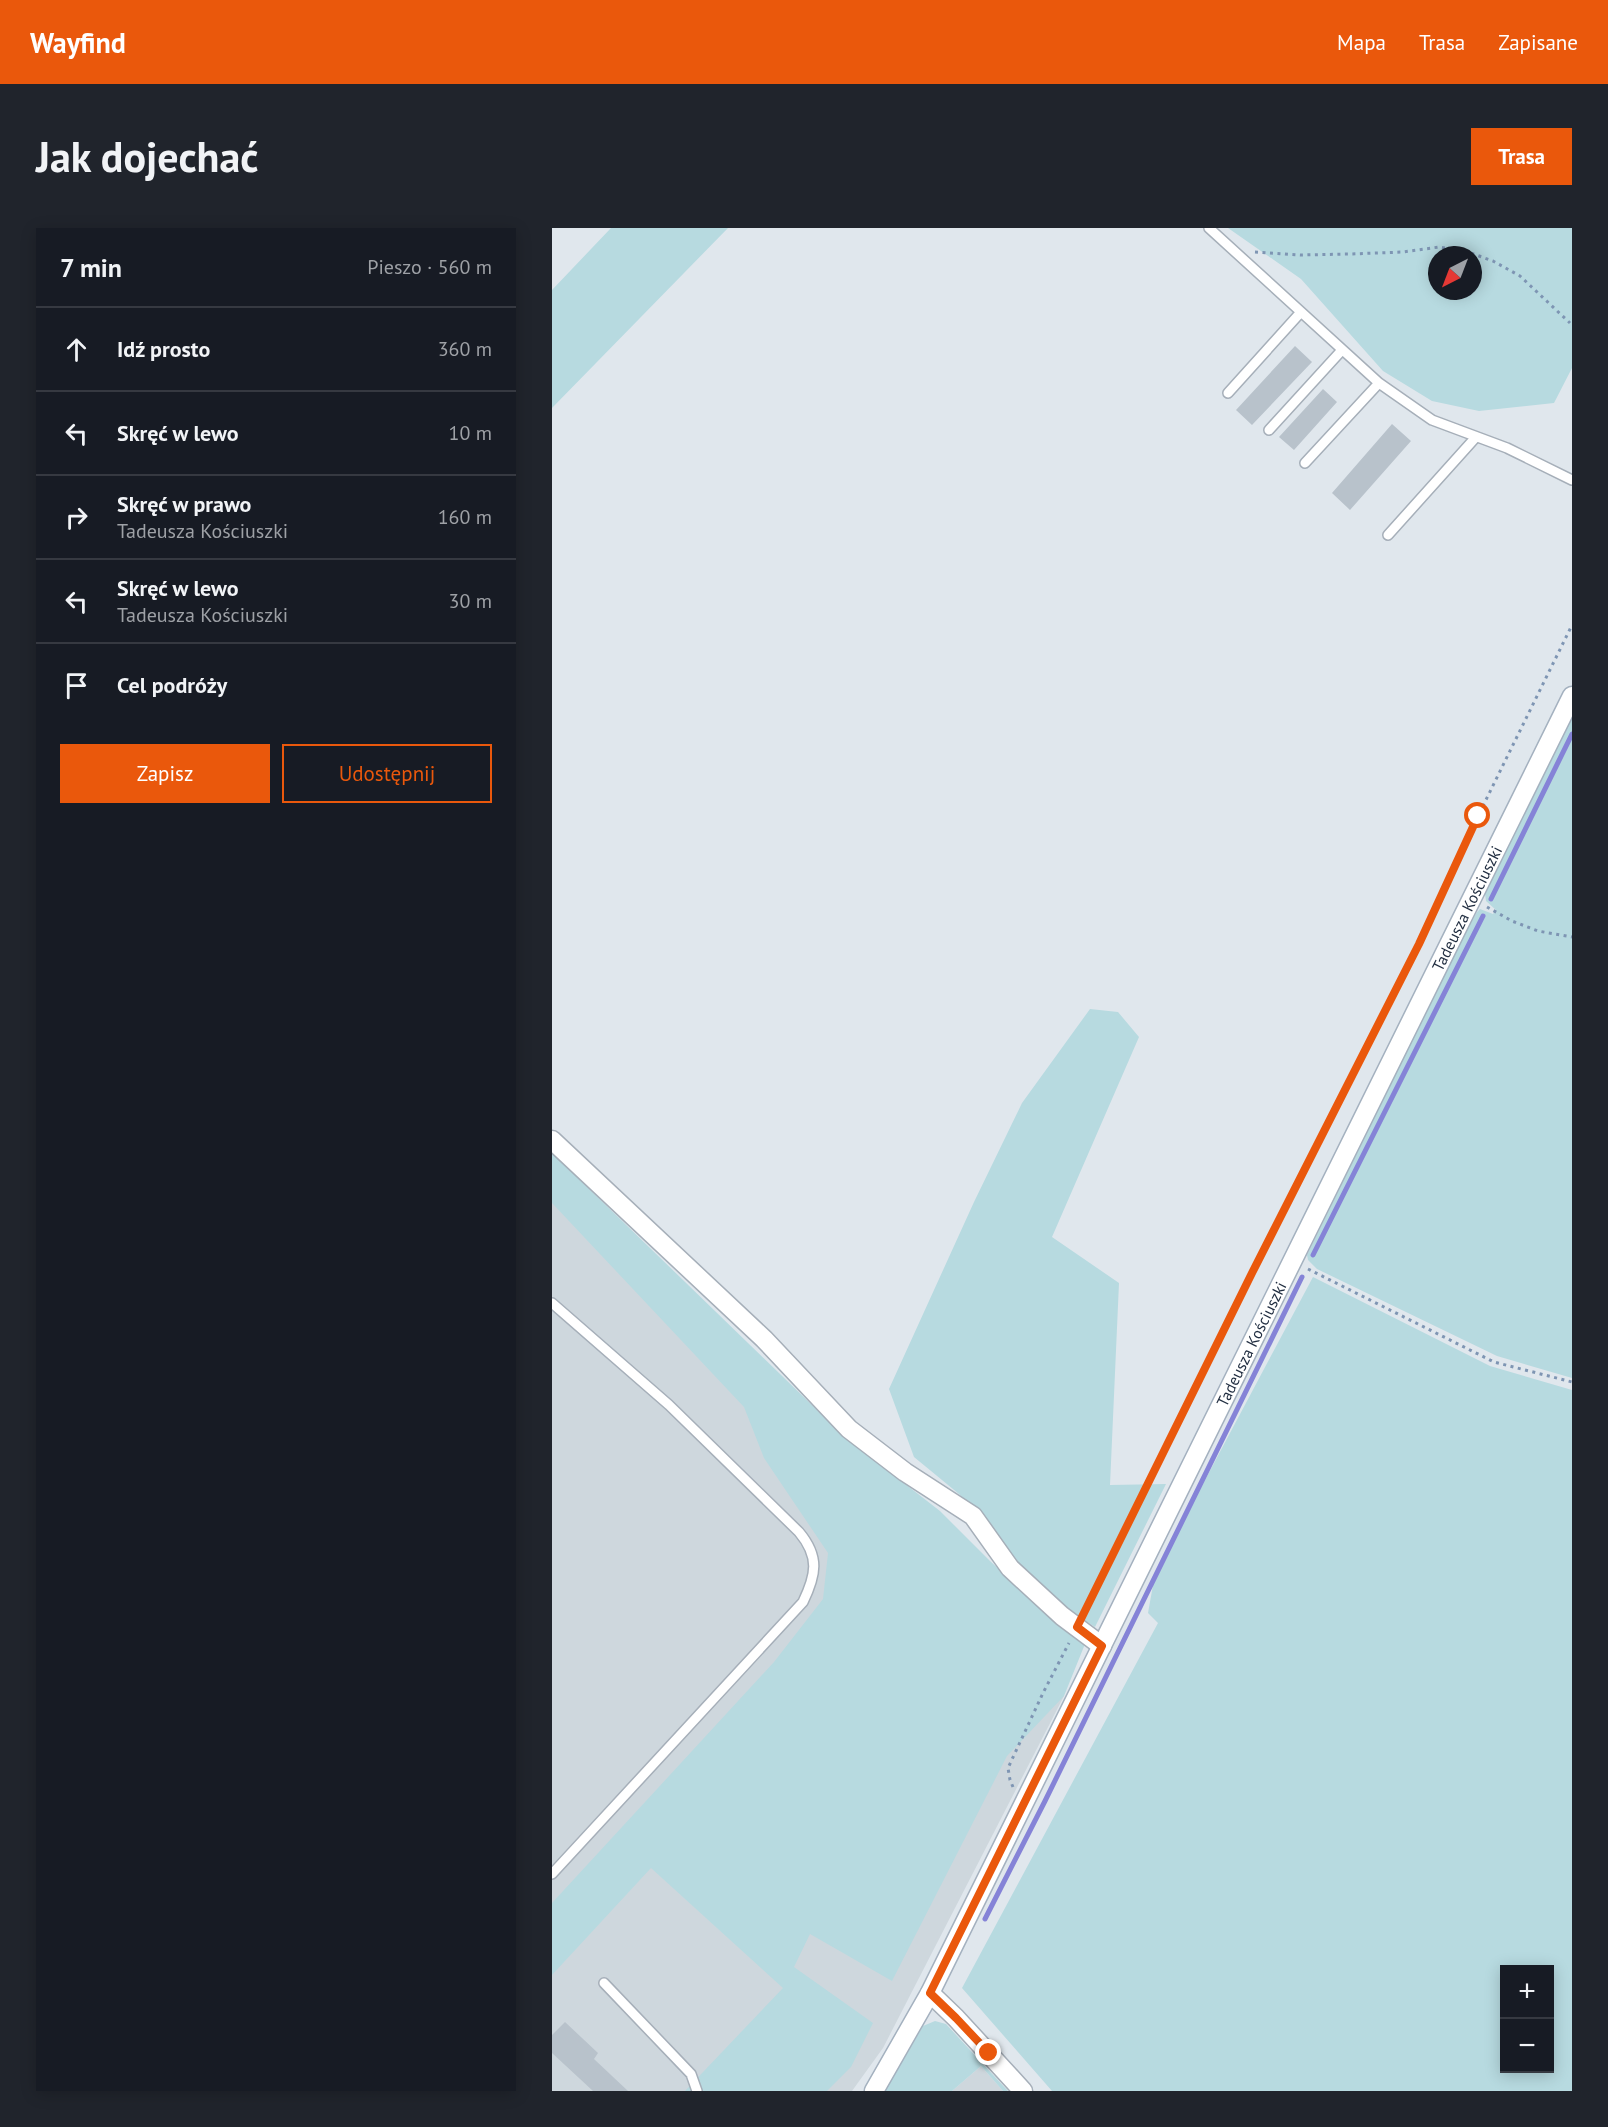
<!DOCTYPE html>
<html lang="pl">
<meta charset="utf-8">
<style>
body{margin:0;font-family:"PT Sans",sans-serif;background:#20242c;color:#f1f3f6}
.controls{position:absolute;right:18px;bottom:18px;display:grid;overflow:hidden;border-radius:0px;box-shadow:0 3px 15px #0003}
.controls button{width:54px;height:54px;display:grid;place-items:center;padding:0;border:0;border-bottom:2px solid #363941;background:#171b24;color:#f1f3f6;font:30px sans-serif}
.compass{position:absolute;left:876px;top:18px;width:54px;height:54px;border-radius:50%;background:#171b24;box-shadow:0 3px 15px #0003;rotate:222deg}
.stop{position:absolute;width:18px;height:18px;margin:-14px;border:4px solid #ea580c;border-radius:50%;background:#fff}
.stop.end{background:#ea580c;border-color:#fff;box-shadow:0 2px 6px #0008}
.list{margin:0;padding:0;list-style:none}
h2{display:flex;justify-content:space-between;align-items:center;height:78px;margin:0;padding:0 24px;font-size:26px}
h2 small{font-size:20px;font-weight:400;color:#9ea1a6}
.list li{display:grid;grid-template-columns:39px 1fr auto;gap:18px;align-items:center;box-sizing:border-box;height:84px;padding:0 24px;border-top:2px solid #363941}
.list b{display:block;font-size:22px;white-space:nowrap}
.list p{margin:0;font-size:20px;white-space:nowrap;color:#9ea1a6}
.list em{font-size:20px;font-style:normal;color:#9ea1a6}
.actions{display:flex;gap:12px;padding:18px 24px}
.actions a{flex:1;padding:14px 0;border:2px solid #ea580c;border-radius:0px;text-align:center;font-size:21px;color:#ea580c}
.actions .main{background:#ea580c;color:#fff}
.icon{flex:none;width:33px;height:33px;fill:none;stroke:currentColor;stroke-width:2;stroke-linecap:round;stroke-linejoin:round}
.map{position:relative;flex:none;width:1020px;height:1863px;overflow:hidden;border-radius:0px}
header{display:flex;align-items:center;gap:36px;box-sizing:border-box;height:84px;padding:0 30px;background:#ea580c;color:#fff}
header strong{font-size:28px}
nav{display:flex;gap:33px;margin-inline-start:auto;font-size:21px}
.intro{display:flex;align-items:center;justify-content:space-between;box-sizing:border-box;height:144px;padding:0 36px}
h1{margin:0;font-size:42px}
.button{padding:15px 27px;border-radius:0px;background:#ea580c;color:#fff;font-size:21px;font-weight:700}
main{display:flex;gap:36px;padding:0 36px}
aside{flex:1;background:#171b24;border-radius:0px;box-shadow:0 3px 15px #0003}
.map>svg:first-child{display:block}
.built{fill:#ced7dd}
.green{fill:#b7dae0;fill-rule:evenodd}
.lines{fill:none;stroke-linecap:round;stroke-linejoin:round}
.stream{stroke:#8583d7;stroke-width:5}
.building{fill:#b8c2cb}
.lane-casing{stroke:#a6afb9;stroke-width:12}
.street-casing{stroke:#a6afb9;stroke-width:21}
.secondary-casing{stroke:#a4b1bf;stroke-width:21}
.path{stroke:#7e95b3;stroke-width:3;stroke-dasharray:3 4.5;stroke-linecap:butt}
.lane{stroke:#fff;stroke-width:9}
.street{stroke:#fff;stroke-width:18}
.secondary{stroke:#fff;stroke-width:18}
.route{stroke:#ea580c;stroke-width:8}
.labels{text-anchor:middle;stroke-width:6;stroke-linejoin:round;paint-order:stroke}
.street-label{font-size:16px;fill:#1f2c3f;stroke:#f1f6f9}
</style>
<header>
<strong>Wayfind</strong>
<nav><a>Mapa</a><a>Trasa</a><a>Zapisane</a></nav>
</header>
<div class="intro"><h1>Jak dojechać</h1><a class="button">Trasa</a></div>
<main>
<aside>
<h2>7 min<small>Pieszo · 560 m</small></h2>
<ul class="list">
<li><svg class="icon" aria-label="ahead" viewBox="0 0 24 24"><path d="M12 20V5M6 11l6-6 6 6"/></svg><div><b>Idź prosto</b></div><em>360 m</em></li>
<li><svg class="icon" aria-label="left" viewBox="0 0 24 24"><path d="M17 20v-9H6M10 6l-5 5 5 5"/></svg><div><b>Skręć w lewo</b></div><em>10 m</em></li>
<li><svg class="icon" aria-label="right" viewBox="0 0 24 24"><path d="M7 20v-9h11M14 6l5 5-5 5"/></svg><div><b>Skręć w prawo</b><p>Tadeusza Kościuszki</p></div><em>160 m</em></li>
<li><svg class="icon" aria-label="left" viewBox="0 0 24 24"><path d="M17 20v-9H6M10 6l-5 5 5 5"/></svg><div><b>Skręć w lewo</b><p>Tadeusza Kościuszki</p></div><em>30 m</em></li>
<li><svg class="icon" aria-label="arrive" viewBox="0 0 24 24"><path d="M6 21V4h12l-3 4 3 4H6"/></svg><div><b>Cel podróży</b></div></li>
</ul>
<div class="actions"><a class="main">Zapisz</a><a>Udostępnij</a></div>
</aside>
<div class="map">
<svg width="1020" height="1863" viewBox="0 0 1020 1863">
<rect width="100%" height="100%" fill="#e0e7ed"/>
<path class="built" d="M 0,968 L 445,1409 L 512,1468 L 331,1820 L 300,1863 L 0,1863 Z
M 429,1838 L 451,1863 L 400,1863 Z"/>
<path class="green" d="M 59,0 L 176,0 L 0,180 L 0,62 Z
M 676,0 L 1020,0 L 1020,140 L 1002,175 L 927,183 L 880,173 L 831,143 L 749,51 ZM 885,27 L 921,27 L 921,63 L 885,63 Z
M 1020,490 L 1020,1150 L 945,1128 L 765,1041 L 756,1032 L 755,1027 L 909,713 L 925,684 L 928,681 L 941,686 L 944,682 L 934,673 L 933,666 Z
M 538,781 L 566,784 L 587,809 L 500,1009 L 567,1055 L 558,1257 L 614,1256 L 543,1399 L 517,1382 L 466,1337 L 434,1294 L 407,1266 L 362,1229 L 337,1161 L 422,974 L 470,875 Z
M 0,925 L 295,1211 L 388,1283 L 438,1333 L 512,1402 L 533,1416 L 512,1468 L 455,1528 L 340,1753 L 258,1706 L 242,1739 L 321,1795 L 299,1839 L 275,1863 L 133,1863 L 231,1760 L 99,1640 L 0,1747 L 0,1675 L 222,1434 L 271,1371 L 276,1325 L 212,1230 L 192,1179 L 0,975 Z
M 761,1049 L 938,1138 L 1020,1162 L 1020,1863 L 500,1863 L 410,1760 L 606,1395 L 596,1385 L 603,1346 ZM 952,1742 L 998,1742 L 998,1840 L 952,1840 Z
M 383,1793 L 394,1796 L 456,1863 L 451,1863 L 429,1838 L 400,1863 L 333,1863 L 371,1798 Z"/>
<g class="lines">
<path class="stream" d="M 939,671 L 1020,506
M 761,1027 L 931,688
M 433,1691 L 493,1573 L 750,1049"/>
</g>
<path class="building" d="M 743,118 L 760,134 L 700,197 L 684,182 Z
M 771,161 L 785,174 L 742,222 L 727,209 Z
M 840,196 L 859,213 L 798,282 L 780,265 Z
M 13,1794 L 46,1825 L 42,1831 L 76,1863 L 41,1863 L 0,1825 L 0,1807 Z"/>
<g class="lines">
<defs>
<path id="lane" d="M 657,0 L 827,155 L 880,192 L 955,220 L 1020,252
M 676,165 L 749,84
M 717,202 L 790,122
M 753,235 L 827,155
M 836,307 L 924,209
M 0,1075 L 117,1177 L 247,1304 C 268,1329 264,1347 251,1374 L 0,1646
M 52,1755 L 139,1846 L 145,1863"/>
<path id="street" d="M 0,912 L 212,1111 L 297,1201 L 353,1244 L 421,1288 L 458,1340 L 510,1388 L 550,1418
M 378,1765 L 404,1790 L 471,1863"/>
<g id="secondary">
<path id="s1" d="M 322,1863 L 378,1765 L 1020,468"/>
</g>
</defs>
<use href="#lane" class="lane-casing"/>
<use href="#street" class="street-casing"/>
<use href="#secondary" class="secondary-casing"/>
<path class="path" d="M 703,24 L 748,27 L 798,26 L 851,24 L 887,19 L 913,23 L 941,33 L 968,48 L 1018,95
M 935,679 L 960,693 L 986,703 L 1020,709
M 756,1041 L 942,1134 L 1020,1154
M 532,1385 L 700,1045 L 867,716 L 926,588 L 1020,397
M 461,1559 L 458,1552 L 456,1540 L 491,1465 L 517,1415"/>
<use href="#lane" class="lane"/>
<use href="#street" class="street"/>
<use href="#secondary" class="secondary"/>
</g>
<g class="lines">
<path class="route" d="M 437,1825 L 404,1790 L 378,1765 L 550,1418 L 525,1399 L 700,1045 L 867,716 L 926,588"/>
</g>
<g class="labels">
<g class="street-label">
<text dy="6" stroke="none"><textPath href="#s1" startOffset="1323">Tadeusza Kościuszki</textPath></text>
<text dy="6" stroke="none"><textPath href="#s1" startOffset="837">Tadeusza Kościuszki</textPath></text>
</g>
</g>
</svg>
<div class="controls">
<button>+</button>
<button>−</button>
</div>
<svg class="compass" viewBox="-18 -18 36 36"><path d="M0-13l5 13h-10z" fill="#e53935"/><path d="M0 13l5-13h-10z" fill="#9ea1a6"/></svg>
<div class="stop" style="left:926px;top:588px"></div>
<div class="stop end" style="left:437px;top:1825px"></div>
</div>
</main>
